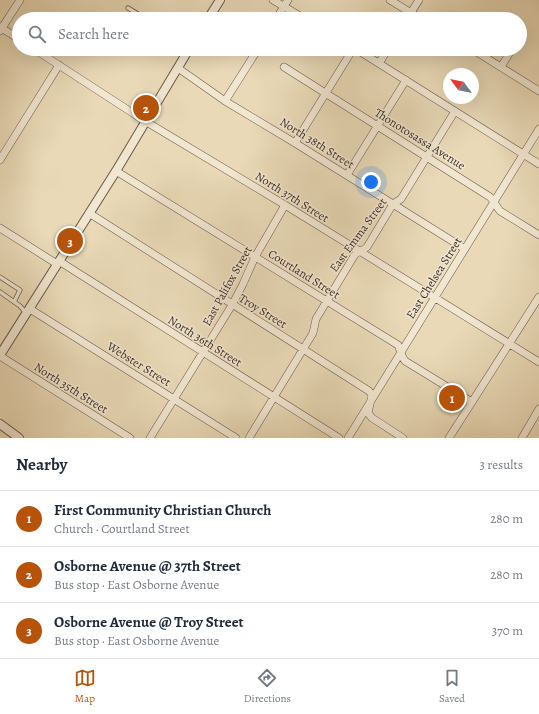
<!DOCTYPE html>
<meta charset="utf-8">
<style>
body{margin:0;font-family:Alegreya,serif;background:#f6f6f7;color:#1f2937}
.compass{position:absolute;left:443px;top:68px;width:36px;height:36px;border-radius:50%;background:#fff;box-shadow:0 4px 16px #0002;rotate:302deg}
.you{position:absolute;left:371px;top:182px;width:14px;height:14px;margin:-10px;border:3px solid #fff;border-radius:50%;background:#1a73e8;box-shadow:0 0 0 6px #1a73e833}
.badge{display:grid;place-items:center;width:26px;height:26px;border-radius:50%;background:#b45309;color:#fff;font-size:13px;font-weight:700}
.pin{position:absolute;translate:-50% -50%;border:2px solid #fff;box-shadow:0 1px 4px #0006}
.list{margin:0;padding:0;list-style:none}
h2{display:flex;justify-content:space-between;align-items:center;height:52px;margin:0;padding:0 16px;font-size:17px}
h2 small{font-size:13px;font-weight:400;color:#747a83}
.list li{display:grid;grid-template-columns:26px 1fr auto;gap:12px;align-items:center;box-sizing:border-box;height:56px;padding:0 16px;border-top:1px solid #e0e1e3}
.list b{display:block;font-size:15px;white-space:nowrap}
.list p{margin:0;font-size:13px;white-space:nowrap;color:#747a83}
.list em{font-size:13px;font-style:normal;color:#747a83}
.icon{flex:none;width:22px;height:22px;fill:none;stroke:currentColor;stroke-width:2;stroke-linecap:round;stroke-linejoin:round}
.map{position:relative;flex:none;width:539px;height:438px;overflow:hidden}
.search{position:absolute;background:#fff;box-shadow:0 4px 16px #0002;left:12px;right:12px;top:12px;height:44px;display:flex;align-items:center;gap:10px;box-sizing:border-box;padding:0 14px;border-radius:22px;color:#747a83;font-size:15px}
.sheet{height:220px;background:#fff}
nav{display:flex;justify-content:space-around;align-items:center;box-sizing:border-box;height:56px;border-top:1px solid #e0e1e3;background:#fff;font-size:11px;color:#747a83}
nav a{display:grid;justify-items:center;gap:2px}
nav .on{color:#b45309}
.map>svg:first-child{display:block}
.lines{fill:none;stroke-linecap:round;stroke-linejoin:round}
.service-casing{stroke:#66594a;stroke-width:5}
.minor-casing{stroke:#66594a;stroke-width:8}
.tertiary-casing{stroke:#66594a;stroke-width:10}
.service{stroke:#f1e6d0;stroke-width:3.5}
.minor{stroke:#f1e6d0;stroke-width:7}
.tertiary{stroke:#f1e6d0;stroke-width:8}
.labels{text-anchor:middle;stroke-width:3;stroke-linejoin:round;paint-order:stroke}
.street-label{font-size:12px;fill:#3b2e25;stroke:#f1e6d0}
</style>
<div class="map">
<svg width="539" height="438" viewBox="0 0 539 438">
<rect width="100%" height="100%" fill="#e9d9b7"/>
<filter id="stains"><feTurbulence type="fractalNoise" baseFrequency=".005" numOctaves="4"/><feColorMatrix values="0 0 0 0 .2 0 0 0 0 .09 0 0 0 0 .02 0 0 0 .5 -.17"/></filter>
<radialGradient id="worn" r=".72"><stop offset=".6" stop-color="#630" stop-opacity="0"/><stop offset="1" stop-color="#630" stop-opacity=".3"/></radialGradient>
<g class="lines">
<defs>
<path id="service" d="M 128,8 L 146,19
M 0,277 L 20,290 L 14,302
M 0,292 L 20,306 L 26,313"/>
<path id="minor" d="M 273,0 L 305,19
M 390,0 L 421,19
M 276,19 L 288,0
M 407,19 L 419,0
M 0,27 L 19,39
M 0,31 L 20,0
M 34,49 L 145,121 L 285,205 L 539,362
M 356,49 L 539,164
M 472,49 L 539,91
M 379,63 L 388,49
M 284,67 L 490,197 C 494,201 496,206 500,211 L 539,235
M 501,67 L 512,49
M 178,68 L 225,101 L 295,143 L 465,249
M 225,101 L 258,49
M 295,143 L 353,49
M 0,160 L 59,65
M 116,171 L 398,345 L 403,358 L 405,361 L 472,402
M 347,175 L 406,80
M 89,213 L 369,391 L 372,395 L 368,413 L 372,418 L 403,438
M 0,228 L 57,264
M 59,261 L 339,438
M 30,309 L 236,438
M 0,356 L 130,438
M 150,438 L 232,305 L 243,284 L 255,257 L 285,205
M 249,438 L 313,333 L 316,319 L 354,256 C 359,249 362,252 367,247 L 393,204 L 401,199 L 455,111
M 348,438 L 539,129
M 449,438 L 539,297
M 522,438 L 539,409"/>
<path id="tertiary" d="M 208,19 L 220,0
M 0,355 L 116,171 L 189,49
M 0,424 L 19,438"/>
</defs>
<use href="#service" class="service-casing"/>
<use href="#minor" class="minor-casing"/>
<use href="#tertiary" class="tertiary-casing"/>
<use href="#service" class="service"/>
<use href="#minor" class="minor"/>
<use href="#tertiary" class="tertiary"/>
</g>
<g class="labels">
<g class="street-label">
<text transform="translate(420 139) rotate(32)" y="4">Thonotosassa Avenue</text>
<text transform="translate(317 143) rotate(32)" y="4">North 38th Street</text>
<text transform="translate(292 197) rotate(32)" y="4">North 37th Street</text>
<text transform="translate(358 235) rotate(-54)" y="4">East Emma Street</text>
<text transform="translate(304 274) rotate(32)" y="4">Courtland Street</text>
<text transform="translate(434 278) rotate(-58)" y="4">East Chelsea Street</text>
<text transform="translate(227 286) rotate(-61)" y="4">East Palifox Street</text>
<text transform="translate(263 311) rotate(32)" y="4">Troy Street</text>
<text transform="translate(205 341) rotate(32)" y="4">North 36th Street</text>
<text transform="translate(139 364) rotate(32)" y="4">Webster Street</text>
<text transform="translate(71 388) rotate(32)" y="4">North 35th Street</text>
</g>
</g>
<rect width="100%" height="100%" filter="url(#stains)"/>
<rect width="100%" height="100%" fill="url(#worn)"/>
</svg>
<svg class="compass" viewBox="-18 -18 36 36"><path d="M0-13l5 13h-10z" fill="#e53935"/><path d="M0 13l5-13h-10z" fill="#747a83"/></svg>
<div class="you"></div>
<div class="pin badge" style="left:452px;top:398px">1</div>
<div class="pin badge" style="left:146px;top:108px">2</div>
<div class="pin badge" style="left:70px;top:241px">3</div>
<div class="search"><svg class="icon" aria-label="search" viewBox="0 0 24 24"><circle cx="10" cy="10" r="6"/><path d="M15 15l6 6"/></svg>Search here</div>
</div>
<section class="sheet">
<h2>Nearby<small>3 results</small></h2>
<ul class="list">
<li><span class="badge">1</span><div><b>First Community Christian Church</b><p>Church · Courtland Street</p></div><em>280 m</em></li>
<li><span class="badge">2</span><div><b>Osborne Avenue @ 37th Street</b><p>Bus stop · East Osborne Avenue</p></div><em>280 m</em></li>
<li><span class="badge">3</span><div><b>Osborne Avenue @ Troy Street</b><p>Bus stop · East Osborne Avenue</p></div><em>370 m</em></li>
</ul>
</section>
<nav>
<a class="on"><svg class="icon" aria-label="map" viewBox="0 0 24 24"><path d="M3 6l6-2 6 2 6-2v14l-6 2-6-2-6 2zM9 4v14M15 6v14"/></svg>Map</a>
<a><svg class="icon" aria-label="directions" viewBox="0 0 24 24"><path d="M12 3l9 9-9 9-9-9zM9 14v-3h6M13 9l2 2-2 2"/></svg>Directions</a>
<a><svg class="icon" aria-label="saved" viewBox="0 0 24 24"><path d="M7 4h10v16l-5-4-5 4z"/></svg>Saved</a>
</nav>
